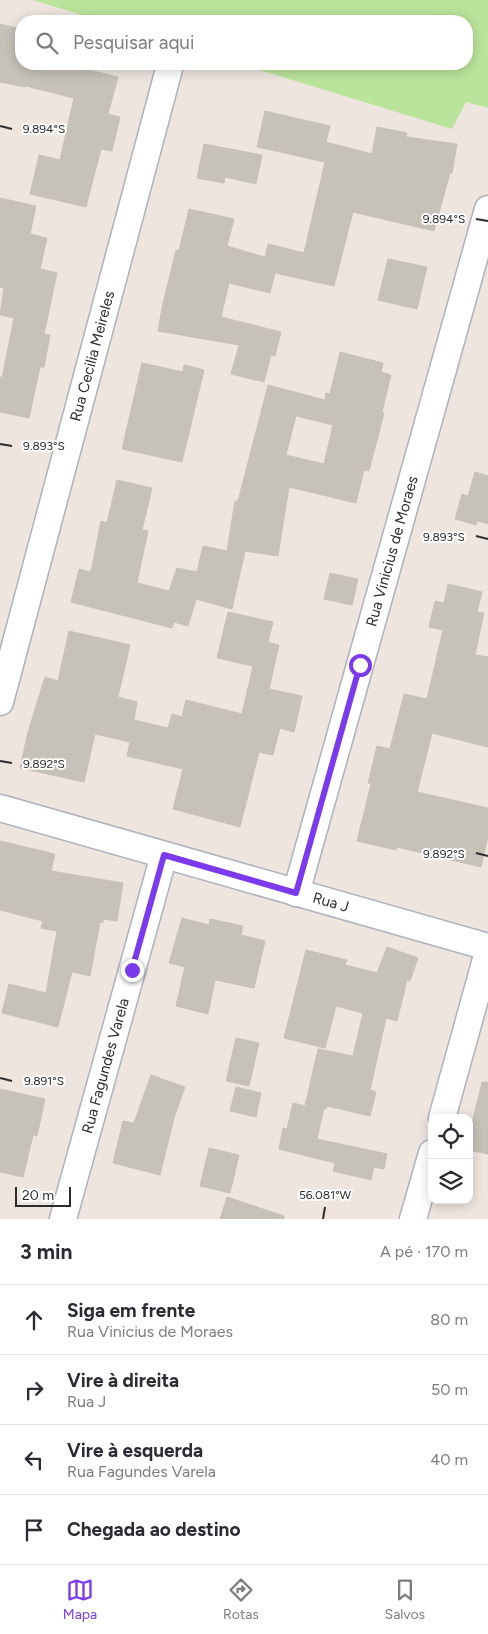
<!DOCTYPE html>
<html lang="pt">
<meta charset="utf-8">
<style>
body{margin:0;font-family:Figtree,sans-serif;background:#f2f2f3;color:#2b2b33}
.controls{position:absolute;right:15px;bottom:15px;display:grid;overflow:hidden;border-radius:10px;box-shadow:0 2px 12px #0003}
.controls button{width:45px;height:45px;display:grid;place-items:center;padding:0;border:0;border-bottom:1px solid #e1e1e2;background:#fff;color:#2b2b33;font:25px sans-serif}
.scale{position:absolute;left:15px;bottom:12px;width:56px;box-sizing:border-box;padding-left:5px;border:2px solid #2c2c2c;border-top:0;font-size:14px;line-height:18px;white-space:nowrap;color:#2c2c2c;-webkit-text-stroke:4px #fff;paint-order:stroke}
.stop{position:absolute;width:15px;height:15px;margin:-11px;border:4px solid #7c3aed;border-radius:50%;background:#fff}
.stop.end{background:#7c3aed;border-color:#fff;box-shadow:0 1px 5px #0008}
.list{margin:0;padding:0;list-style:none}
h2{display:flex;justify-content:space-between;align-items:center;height:65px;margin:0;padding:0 20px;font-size:21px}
h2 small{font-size:16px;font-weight:400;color:#7c7c81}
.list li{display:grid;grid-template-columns:32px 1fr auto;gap:15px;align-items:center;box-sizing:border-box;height:70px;padding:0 20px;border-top:1px solid #e1e1e2}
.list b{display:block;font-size:19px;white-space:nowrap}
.list p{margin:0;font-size:16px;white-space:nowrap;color:#7c7c81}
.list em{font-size:16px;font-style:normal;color:#7c7c81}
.icon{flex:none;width:28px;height:28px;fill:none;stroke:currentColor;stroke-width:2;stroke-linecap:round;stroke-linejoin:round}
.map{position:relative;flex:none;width:488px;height:1219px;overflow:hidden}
.search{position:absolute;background:#fff;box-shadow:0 2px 12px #0003;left:15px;right:15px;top:15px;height:55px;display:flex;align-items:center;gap:12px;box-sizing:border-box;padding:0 18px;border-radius:20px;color:#7c7c81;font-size:19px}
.sheet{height:345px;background:#fff}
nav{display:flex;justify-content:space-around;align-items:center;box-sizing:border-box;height:70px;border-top:1px solid #e1e1e2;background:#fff;font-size:14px;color:#7c7c81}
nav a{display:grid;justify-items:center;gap:2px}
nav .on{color:#7c3aed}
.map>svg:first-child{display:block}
.green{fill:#bae49b}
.building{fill:#c6c1b9;stroke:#c9c1b7;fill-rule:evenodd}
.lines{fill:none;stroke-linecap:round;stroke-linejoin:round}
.minor-casing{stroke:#aeb2bc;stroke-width:29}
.minor{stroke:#fff;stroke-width:26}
.route{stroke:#7c3aed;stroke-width:6}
.ticks{fill:none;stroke:#2c2c2c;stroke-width:2}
.labels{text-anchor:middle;stroke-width:4;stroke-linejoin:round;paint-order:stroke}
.street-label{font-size:15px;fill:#2c2c2c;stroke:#fff}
.ticks-label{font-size:12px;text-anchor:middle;fill:#2c2c2c;stroke:#fff;stroke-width:4;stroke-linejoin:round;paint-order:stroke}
</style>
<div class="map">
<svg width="488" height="1219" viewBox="0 0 488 1219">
<rect width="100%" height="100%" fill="#ede5de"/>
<path class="green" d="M 33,0 L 488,0 L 488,108 L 466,102 L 452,129 L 240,64 L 467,64 L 467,21 L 102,21 Z"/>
<path class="building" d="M 0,24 L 21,29 L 21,64 L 64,64 L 118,77 L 108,114 L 120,117 L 112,151 L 101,149 L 86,207 L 30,194 L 39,155 L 60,160 L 74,98 L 26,86 L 25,87 L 0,82 Z
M 265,111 L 330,126 L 326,142 L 372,154 L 377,127 L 407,133 L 406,137 L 457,144 L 452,173 L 450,173 L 434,231 L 353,212 L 334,286 L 275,273 L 270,293 L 229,283 L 221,317 L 281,332 L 275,356 L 271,355 L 264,382 L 231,374 L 239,345 L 158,331 L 162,308 L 176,250 L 179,251 L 189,209 L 234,219 L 227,246 L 265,257 L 268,244 L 304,253 L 325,162 L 257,147 Z
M 204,144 L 262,155 L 256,184 L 225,177 L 224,183 L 197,178 Z
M 0,198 L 36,206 L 30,234 L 47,238 L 40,269 L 57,273 L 44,334 L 50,335 L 44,367 L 40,367 L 29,418 L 0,412 L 0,377 L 2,378 L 14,318 L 0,315 L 4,288 L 0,287 Z
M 388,259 L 427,267 L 417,309 L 378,300 Z
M 340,352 L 383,363 L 381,372 L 391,375 L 382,412 L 384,413 L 369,471 L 364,470 L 356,503 L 289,487 L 278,556 L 245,551 L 232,609 L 196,599 L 188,626 L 174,622 L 172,628 L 71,602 L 79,569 L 91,572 L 101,521 L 107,523 L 117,480 L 152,488 L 142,530 L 148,531 L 137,583 L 169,591 L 177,568 L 197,572 L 203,546 L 227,551 L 235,501 L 238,501 L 268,385 L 325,400 L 326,393 L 330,394 ZM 296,416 L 333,425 L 324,464 L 286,455 Z
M 142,363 L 183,372 L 184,365 L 204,370 L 182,462 L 122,449 Z
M 475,472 L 488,476 L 488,524 L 477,521 L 476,525 L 455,519 L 462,494 L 468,496 Z
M 330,573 L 358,579 L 352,605 L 324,599 Z
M 448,584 L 482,592 L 477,612 L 484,613 L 475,655 L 488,657 L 488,747 L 432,733 L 417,792 L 488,808 L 488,836 L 481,867 L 397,847 L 396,850 L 357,841 L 371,784 L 368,783 L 377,746 L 390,749 L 404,694 L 427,699 L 443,630 L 429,627 L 435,601 L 444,603 Z
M 228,612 L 273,622 L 268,642 L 279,645 L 269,689 L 302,696 L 294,732 L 280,728 L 273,755 L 259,752 L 240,827 L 173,809 L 183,769 L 127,756 L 130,742 L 95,734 L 84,782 L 20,768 L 28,732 L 45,677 L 58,681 L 69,631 L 130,645 L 118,697 L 137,702 L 134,720 L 168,728 L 172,714 L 182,717 L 186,700 L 242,714 L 253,666 L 217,658 Z
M 0,841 L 55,854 L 51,871 L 123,883 L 117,921 L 103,919 L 103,923 L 100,922 L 90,976 L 72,972 L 58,1027 L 2,1013 L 9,984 L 46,993 L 57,931 L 41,928 L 43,921 L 0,910 Z
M 182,918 L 209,925 L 210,919 L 243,926 L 241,935 L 265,941 L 254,988 L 215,980 L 208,1014 L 176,1006 L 185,967 L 169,963 Z
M 387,947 L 418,958 L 410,981 L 407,980 L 397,1021 L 386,1018 L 370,1090 L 376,1092 L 370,1116 L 327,1106 L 326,1109 L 324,1108 L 317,1139 L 387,1154 L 384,1169 L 374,1167 L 371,1180 L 333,1171 L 335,1163 L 279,1149 L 283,1128 L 287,1129 L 293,1103 L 305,1106 L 318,1049 L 353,1056 L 363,1013 L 336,1006 L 325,1048 L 284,1038 L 306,950 L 347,960 L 345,965 L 377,973 Z
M 236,1038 L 259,1043 L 249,1086 L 226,1081 Z
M 151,1075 L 185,1087 L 174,1118 L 160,1175 L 113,1163 L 123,1121 L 134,1123 Z
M 482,1082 L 488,1082 L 488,1154 L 469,1150 L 469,1136 Z
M 236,1087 L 261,1093 L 256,1117 L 230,1111 Z
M 0,1089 L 45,1099 L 37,1136 L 33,1135 L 23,1177 L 0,1172 Z
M 209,1148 L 239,1155 L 230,1193 L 200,1186 Z
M 227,1197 L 284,1216 L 284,1219 L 220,1219 Z"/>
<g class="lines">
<defs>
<g id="minor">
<path id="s1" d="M 0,702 L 169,69"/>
<path id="s2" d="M 0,808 L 488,947"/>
<path id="s3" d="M 296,893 L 488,209"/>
<path d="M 442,1118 L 488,952"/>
<path id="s4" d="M 63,1219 L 164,855"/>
<path d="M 413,1219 L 432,1153"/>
</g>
</defs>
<use href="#minor" class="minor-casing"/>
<use href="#minor" class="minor"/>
</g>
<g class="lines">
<path class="route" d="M 132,970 L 164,855 L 296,893 L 360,665"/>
</g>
<path class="ticks" d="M 0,126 L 12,129M 476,219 L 488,221M 0,444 L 12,446M 476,536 L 488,539M 0,761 L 12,763M 476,853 L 488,856M 0,1078 L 12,1081M 323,1219 L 325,1207"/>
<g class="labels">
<g class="street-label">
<text dy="5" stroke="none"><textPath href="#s1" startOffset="358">Rua Cecilia Meireles</textPath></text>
<text dy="5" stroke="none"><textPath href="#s3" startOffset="355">Rua Vinicius de Moraes</textPath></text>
<text dy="5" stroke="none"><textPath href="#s2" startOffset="344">Rua J</textPath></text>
<text dy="5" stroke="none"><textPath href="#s4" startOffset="159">Rua Fagundes Varela</textPath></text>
</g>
</g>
<g class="ticks-label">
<text x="44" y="133">9.894°S</text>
<text x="444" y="223">9.894°S</text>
<text x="44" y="450">9.893°S</text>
<text x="444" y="541">9.893°S</text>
<text x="44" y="768">9.892°S</text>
<text x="444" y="858">9.892°S</text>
<text x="44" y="1085">9.891°S</text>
<text x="325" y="1199">56.081°W</text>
</g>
</svg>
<div class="controls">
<button><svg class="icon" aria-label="locate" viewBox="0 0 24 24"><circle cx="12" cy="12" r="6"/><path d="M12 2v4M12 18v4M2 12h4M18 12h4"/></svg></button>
<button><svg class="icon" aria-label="layers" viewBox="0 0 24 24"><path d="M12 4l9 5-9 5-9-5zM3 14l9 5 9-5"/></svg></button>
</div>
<div class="scale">20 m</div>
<div class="stop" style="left:360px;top:665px"></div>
<div class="stop end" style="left:132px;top:970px"></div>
<div class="search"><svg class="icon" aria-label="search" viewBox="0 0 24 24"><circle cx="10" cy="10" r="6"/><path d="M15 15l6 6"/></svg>Pesquisar aqui</div>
</div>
<section class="sheet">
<h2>3 min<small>A pé · 170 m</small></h2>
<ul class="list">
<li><svg class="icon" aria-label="ahead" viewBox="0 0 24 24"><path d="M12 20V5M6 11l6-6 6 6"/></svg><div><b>Siga em frente</b><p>Rua Vinicius de Moraes</p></div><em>80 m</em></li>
<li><svg class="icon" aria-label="right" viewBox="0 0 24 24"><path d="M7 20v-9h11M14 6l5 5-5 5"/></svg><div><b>Vire à direita</b><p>Rua J</p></div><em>50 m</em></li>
<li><svg class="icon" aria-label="left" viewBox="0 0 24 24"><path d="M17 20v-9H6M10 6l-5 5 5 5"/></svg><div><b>Vire à esquerda</b><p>Rua Fagundes Varela</p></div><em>40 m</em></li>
<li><svg class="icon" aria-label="arrive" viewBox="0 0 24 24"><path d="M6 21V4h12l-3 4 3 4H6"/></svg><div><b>Chegada ao destino</b></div></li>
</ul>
</section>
<nav>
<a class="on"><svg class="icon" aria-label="map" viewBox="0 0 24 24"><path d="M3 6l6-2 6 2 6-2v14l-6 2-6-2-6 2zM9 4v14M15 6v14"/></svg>Mapa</a>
<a><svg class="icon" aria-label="directions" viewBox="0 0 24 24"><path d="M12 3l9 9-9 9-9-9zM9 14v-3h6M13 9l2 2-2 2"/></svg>Rotas</a>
<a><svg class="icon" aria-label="saved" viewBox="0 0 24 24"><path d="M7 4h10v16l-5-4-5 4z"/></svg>Salvos</a>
</nav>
